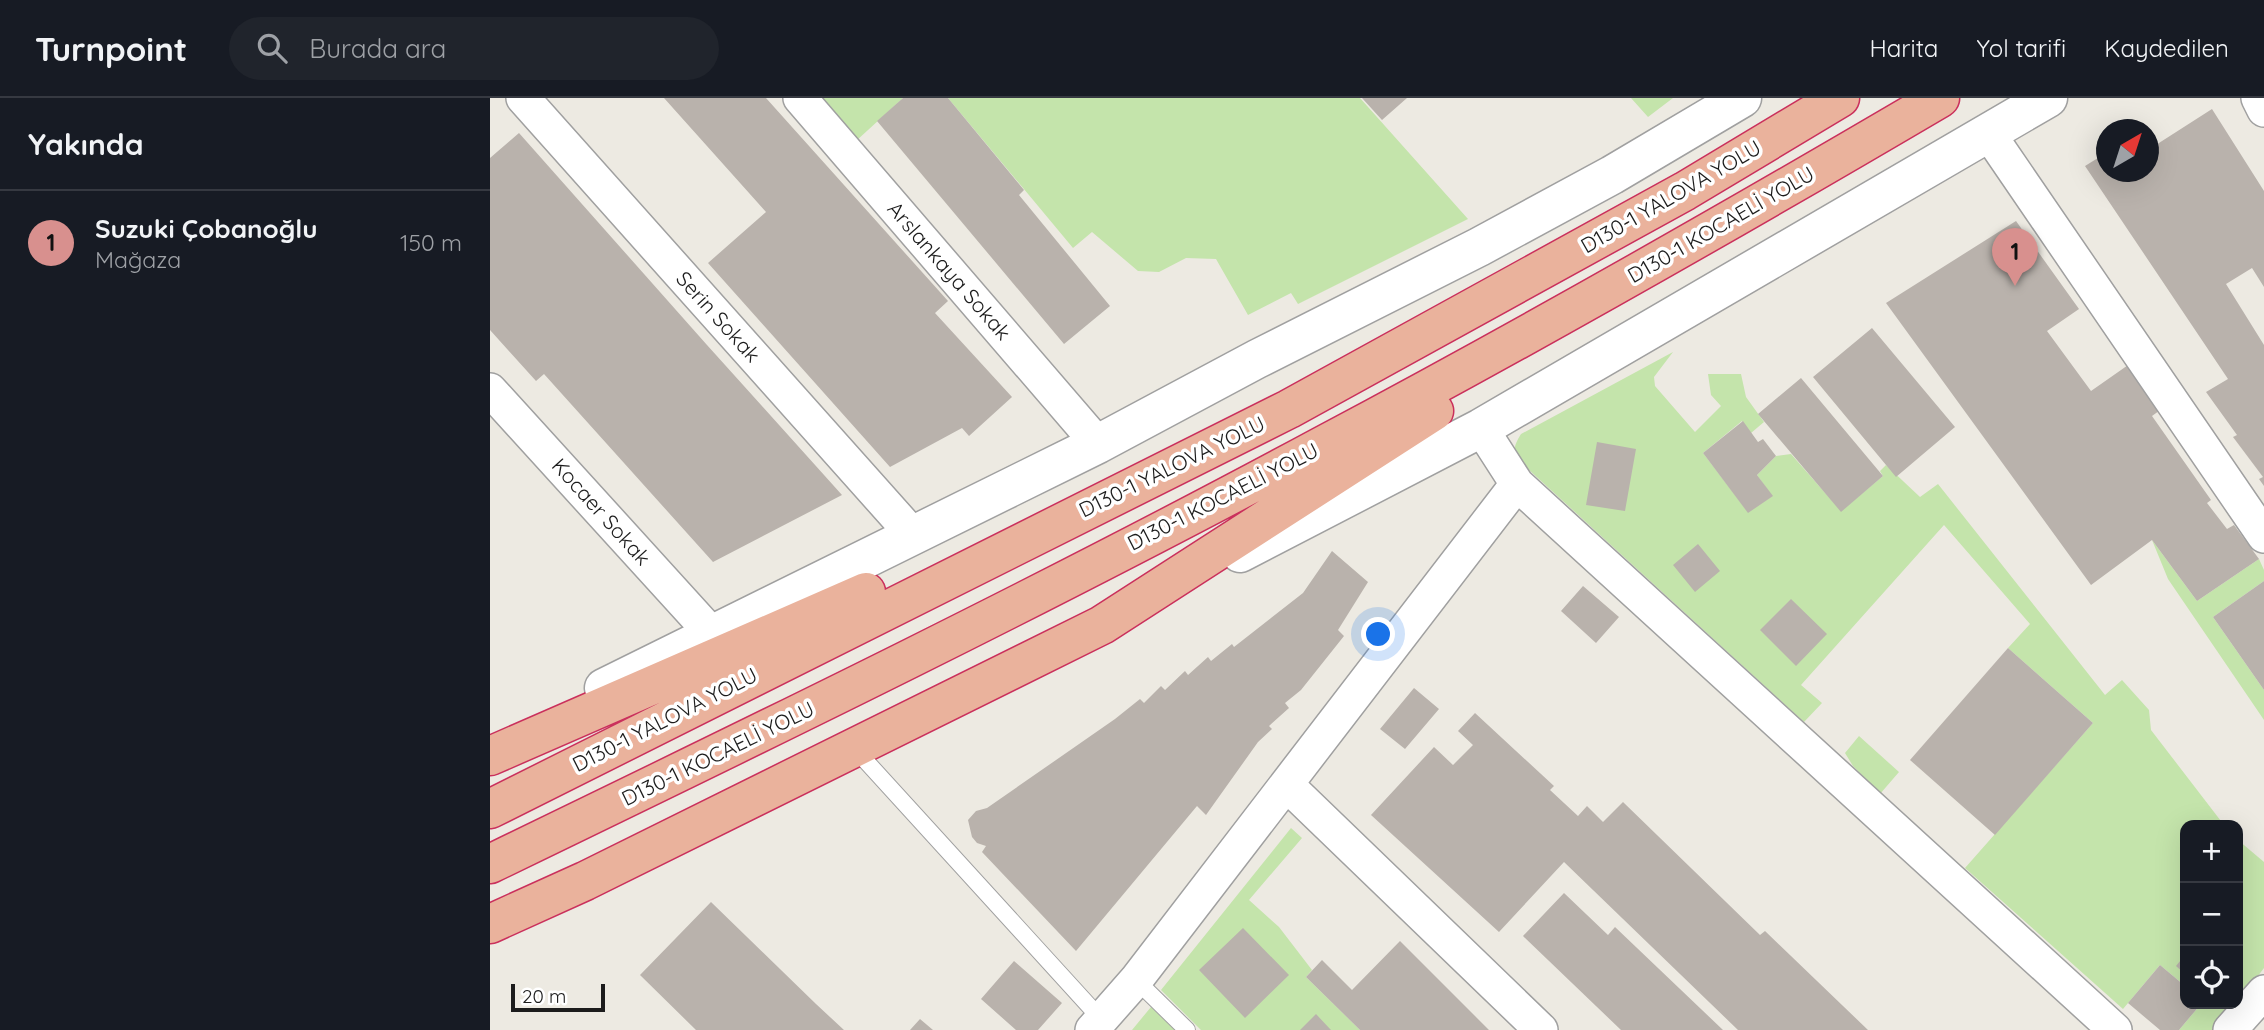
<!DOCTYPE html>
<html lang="tr">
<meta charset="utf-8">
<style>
body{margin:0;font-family:Quicksand,sans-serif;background:#20242c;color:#f1f3f6}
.controls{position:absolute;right:21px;bottom:21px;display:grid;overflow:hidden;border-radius:14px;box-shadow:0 7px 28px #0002}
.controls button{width:63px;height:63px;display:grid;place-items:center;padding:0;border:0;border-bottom:2px solid #363941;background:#171b24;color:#f1f3f6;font:35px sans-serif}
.compass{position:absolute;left:1606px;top:21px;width:63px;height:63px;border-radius:50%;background:#171b24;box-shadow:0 7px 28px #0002;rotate:39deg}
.scale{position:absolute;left:21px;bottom:18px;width:94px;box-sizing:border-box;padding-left:7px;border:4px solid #1c1c1c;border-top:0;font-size:19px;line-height:24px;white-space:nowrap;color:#1c1c1c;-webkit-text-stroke:5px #fff;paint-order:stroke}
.you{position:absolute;left:889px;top:537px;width:24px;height:24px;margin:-18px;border:5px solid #fff;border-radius:50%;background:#1a73e8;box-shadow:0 0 0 10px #1a73e833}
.badge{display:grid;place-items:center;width:46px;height:46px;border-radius:50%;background:#d8908e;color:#111;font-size:23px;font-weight:700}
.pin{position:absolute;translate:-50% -58px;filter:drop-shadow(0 2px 4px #0008)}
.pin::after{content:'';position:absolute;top:37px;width:24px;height:21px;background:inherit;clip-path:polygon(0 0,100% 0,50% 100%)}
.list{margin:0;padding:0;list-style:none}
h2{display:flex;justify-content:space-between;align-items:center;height:91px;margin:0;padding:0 28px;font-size:30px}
h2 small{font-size:23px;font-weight:400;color:#9ea1a6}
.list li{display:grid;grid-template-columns:46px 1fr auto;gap:21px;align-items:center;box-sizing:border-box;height:105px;padding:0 28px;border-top:2px solid #363941}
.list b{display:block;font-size:26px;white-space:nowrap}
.list p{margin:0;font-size:23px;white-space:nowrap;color:#9ea1a6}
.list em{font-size:23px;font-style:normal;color:#9ea1a6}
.icon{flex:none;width:38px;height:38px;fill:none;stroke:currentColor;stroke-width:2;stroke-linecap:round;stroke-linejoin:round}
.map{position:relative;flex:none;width:1774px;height:932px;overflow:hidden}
header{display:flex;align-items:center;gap:42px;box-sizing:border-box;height:98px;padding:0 35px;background:#171b24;border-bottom:2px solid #363941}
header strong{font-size:33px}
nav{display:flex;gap:38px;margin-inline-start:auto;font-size:24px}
.search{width:490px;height:63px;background:#20242c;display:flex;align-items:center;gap:18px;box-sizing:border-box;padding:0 24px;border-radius:38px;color:#9ea1a6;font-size:26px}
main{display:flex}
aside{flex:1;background:#171b24}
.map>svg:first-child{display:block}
.grass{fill:#c4e4ab}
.building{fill:#b9b2ac}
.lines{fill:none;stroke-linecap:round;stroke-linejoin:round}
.service-casing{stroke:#a0a0a0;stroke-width:18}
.minor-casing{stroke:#a0a0a0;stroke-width:36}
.tertiary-casing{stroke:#a0a0a0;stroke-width:41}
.trunk-casing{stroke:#ca305c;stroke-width:41}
.service{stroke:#fff;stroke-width:16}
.minor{stroke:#fff;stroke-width:33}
.tertiary{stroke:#fff;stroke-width:38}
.trunk{stroke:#eab29c;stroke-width:38}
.labels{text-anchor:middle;stroke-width:7;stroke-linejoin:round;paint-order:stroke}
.street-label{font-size:21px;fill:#1c1c1c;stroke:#fff}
</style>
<header>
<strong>Turnpoint</strong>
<div class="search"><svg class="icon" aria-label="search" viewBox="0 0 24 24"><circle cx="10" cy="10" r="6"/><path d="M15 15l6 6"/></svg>Burada ara</div>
<nav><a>Harita</a><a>Yol tarifi</a><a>Kaydedilen</a></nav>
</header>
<main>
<aside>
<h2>Yakında<small></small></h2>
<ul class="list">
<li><span class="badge">1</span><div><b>Suzuki Çobanoğlu</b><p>Mağaza</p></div><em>150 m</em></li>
</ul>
</aside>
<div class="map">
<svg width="1774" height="932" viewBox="0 0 1774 932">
<rect width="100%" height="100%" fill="#edeae2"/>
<path class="grass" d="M 330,0 L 413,0 L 366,43 Z
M 458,0 L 870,0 L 978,121 L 808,206 L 801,195 L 758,217 L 726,161 L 696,160 L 669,174 L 648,173 L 602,134 L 583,150 Z
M 1141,0 L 1183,0 L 1158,19 Z
M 1183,254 L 1164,279 L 1165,288 L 1205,334 L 1231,308 L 1221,297 L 1218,276 L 1251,276 L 1256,299 L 1274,324 L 1261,335 L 1252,323 L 1213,355 L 1258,414 L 1282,398 L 1267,377 L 1286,358 L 1301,356 L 1351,413 L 1393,378 L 1390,373 L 1396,367 L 1430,399 L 1448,386 L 1615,597 L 1632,582 L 1659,612 L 1661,632 L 1734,727 L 1695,727 L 1695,888 L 1670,867 L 1633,911 L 1475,770 L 1603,625 L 1518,550 L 1540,526 L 1454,427 L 1311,587 L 1332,605 L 1314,624 L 1038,371 C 1024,356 1020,354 1031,336 Z
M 1662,442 L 1707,503 L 1769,461 L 1774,472 L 1774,483 L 1723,519 L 1774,592 L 1774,622 L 1678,481 Z
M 1369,638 L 1409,674 L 1390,696 L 1363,668 L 1355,655 Z
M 801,730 L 812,740 L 759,802 L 789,829 L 822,872 L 816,879 L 870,932 L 711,932 L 671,892 Z
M 1748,742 L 1774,764 L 1774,870 L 1748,904 Z
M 1711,906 L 1747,906 L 1727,932 L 1689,932 Z
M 661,909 L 685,932 L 642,932 Z"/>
<path class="building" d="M 174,0 L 276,0 L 458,203 L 445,215 L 522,299 L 479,338 L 472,330 L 400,369 L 218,165 L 276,114 Z
M 413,0 L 458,0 L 534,92 L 529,97 L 620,208 L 574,246 L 387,23 Z
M 872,0 L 917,0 L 892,22 Z
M 1722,11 L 1774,93 L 1774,189 L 1762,170 L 1736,186 L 1774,247 L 1774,388 L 1769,381 L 1773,379 L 1743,339 L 1747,337 L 1716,294 L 1738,281 L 1595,68 L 1616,55 L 1616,74 L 1658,74 L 1658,52 Z
M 29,35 L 217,247 L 352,397 L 223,464 L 54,276 L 46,283 L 0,232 L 0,60 Z
M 1526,123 L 1589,211 L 1557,233 L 1601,293 L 1641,265 L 1673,310 L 1662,318 L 1721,402 L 1717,405 L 1737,431 L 1744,427 L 1769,461 L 1707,503 L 1662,442 L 1601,487 L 1396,205 Z
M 1382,230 L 1465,329 L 1406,379 L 1323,279 Z
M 1311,280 L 1393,378 L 1351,414 L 1268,316 Z
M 1253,323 L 1268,344 L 1273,341 L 1286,358 L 1267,377 L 1283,398 L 1258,415 L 1213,355 Z
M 1107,344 L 1146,351 L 1135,413 L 1096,407 Z
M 1208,446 L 1230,473 L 1205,494 L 1183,467 Z
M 842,453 L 878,484 L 848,532 L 854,538 L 811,592 L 795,605 L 799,610 L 779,628 L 782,631 L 768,644 L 716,717 L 707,708 L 586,853 L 492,754 L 496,748 L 487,745 L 482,739 L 478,722 L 486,713 L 497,710 L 625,621 L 650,601 L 654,605 L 671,588 L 675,592 L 695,573 L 698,577 L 718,559 L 721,563 L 742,546 L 744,549 L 813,495 Z
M 1774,483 L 1774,592 L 1723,519 Z
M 1093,488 L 1129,519 L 1106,545 L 1071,513 Z
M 1301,501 L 1337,536 L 1306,568 L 1270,532 Z
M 1518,550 L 1603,625 L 1505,737 L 1420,662 Z
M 924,590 L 949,611 L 915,651 L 890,631 Z
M 985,615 L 1064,688 L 1060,692 L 1088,718 L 1097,708 L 1113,724 L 1133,704 L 1270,837 L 1275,833 L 1378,932 L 1248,932 L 1074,764 L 1009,834 L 881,717 L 944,649 L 963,667 L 983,647 L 968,633 Z
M 1074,795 L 1118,837 L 1125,829 L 1233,932 L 1131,932 L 1033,838 Z
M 221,804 L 326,906 L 354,932 L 206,932 L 150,877 Z
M 753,830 L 799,877 L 755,920 L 709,872 Z
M 910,843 L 999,932 L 870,932 L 816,879 L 832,862 L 862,892 Z
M 1695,857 L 1695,876 L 1686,868 Z
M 524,863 L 572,905 L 548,932 L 526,932 L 491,901 Z
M 1670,867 L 1695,888 L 1695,906 L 1711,906 L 1689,932 L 1670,932 L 1638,905 Z
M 826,916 L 841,932 L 810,932 Z
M 430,921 L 443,932 L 420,932 Z"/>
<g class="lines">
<defs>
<path id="service" d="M 364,650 L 611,921
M 646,882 L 697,932"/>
<path id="minor" d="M 33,0 L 423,437
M 310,0 L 608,346
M 1768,0 L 1774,12
M 1499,36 L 1774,438
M 0,292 L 222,536
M 1027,386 L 1625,932
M 797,687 L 1051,932
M 602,932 L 646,882 L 1027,386 L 991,330
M 1740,932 L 1774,894"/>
<path id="tertiary" d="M 750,455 L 991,330 L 1558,0
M 114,590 L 608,346 L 767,261 L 989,149 L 1122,77 L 1252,0"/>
<path id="trunk" d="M 0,658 L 376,494
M 0,711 L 799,311 L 1195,93 L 1350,0
M 0,766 C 279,631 559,495 832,348 C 1041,237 1246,120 1450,0
M 0,826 L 95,783 L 612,527 L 944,313"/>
</defs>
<use href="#service" class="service-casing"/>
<use href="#minor" class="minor-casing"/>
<use href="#tertiary" class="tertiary-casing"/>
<use href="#trunk" class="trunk-casing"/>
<use href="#service" class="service"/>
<use href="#minor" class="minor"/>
<use href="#tertiary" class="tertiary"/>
<use href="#trunk" class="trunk"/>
</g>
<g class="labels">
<g class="street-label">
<text transform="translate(1181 99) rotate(-30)" y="7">D130-1 YALOVA YOLU</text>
<text transform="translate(1231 127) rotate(-30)" y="7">D130-1 KOCAELİ YOLU</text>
<text transform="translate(459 173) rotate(49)" y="7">Arslankaya Sokak</text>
<text transform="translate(228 219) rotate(48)" y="7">Serin Sokak</text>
<text transform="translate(682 369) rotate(-26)" y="7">D130-1 YALOVA YOLU</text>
<text transform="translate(733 399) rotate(-27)" y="7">D130-1 KOCAELİ YOLU</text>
<text transform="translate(111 414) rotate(48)" y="7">Kocaer Sokak</text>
<text transform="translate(175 622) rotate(-27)" y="7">D130-1 YALOVA YOLU</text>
<text transform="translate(228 656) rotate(-26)" y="7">D130-1 KOCAELİ YOLU</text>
</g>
</g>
</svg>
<div class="controls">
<button>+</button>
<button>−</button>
<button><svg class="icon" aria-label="locate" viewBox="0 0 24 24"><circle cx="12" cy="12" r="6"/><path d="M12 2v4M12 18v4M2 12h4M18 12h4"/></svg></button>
</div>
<svg class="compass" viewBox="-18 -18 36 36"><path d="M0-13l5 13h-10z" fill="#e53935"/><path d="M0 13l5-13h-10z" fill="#9ea1a6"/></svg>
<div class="scale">20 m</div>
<div class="you"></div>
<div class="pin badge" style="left:1525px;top:188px">1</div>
</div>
</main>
